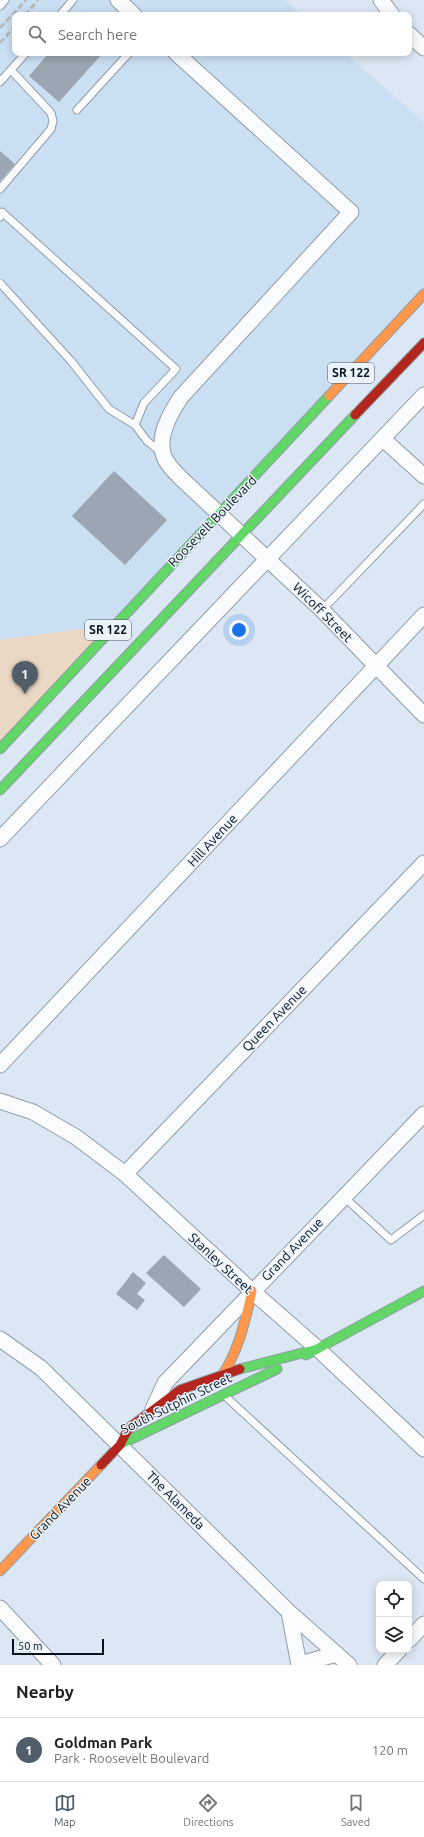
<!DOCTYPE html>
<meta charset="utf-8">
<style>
body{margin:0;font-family:Ubuntu,sans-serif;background:#f2f2f2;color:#202124}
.controls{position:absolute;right:12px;bottom:12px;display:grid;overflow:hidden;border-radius:8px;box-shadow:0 2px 10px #0003}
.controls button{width:36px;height:36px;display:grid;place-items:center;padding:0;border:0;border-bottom:1px solid #e0e0e0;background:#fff;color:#202124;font:20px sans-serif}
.scale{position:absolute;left:12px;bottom:10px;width:92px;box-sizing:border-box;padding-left:4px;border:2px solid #06131e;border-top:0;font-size:11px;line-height:14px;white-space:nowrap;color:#06131e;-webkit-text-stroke:3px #ebf3fa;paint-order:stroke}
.you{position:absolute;left:239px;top:630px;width:14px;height:14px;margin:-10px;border:3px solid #fff;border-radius:50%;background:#1a73e8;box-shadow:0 0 0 6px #1a73e833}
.badge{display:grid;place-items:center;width:26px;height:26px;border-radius:50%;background:#515d69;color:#fff;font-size:13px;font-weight:700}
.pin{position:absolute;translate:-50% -33px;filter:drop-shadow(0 1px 2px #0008)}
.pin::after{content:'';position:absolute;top:21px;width:14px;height:12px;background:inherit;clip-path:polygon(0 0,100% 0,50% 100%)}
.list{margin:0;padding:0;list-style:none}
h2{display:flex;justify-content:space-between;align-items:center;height:52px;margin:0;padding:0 16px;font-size:17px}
h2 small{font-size:13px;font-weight:400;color:#757577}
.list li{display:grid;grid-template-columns:26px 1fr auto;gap:12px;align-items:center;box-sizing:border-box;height:64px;padding:0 16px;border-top:1px solid #e0e0e0}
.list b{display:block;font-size:15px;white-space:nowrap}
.list p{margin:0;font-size:13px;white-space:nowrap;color:#757577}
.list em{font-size:13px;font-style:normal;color:#757577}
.icon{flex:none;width:22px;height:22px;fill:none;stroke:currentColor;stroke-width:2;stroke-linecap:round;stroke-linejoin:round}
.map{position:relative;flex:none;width:424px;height:1665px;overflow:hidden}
.search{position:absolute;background:#fff;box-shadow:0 2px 10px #0003;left:12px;right:12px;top:12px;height:44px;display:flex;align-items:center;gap:10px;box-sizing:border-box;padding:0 14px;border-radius:8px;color:#757577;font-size:15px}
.sheet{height:116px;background:#fff}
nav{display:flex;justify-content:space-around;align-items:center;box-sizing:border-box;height:56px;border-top:1px solid #e0e0e0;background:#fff;font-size:11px;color:#757577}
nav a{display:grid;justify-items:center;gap:2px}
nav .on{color:#515d69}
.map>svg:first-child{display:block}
.built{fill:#cbdff2}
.green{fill:#ebd8c4}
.building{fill:#9aa6b1}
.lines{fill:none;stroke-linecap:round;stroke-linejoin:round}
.lane-casing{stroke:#909ca7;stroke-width:9}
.street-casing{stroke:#909ca7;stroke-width:17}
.fast-casing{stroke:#909ca7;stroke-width:11}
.slow-casing{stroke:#909ca7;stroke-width:11}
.jam-casing{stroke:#909ca7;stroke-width:11}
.lane{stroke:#fafbfd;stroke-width:7}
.street{stroke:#fafbfd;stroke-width:15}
.fast{stroke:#63d668;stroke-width:9}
.slow{stroke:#ff974d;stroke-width:9}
.jam{stroke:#b3261e;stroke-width:9}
.rail{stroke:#b7bbbe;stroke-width:3;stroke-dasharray:6 3;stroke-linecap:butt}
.labels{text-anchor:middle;stroke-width:3;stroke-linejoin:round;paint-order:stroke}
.shield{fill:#ebf3fa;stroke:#4b5660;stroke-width:1}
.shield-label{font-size:12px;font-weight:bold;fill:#06131e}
.street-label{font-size:13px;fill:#06131e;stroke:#ebf3fa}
</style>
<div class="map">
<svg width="424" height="1665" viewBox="0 0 424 1665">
<rect width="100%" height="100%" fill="#dbe7f3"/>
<path class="built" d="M 0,0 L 285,0 L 302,15 L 15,15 L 15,53 L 345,53 L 424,122 L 424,294 L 112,625 L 0,640 Z"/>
<path class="green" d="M 112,625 L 0,749 L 0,640 Z"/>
<path class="building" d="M 49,53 L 103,53 L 59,102 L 29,76 Z
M 0,151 L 15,164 L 0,181 Z
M 114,471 L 167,520 L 125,565 L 72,516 Z
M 164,1255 L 201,1289 L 184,1307 L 146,1273 Z
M 133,1272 L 146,1283 L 137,1294 L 145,1300 L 137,1310 L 116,1294 Z"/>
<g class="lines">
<defs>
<path id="lane" d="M 0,6 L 5,0
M 60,15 L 73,0
M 0,82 L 26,53
M 77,110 L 129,53
M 0,189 L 51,129 L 53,121 L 51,113 L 11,70
M 0,217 L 2,212 L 176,369 L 144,403 L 135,425 L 147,441 L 161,452
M 0,283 L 71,361 L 109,409 L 135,425
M 322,610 L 424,504
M 344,1197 L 391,1240 L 424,1215
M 225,1396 L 424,1579"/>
<path id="street" d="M 118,0 L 134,15
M 381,0 L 392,15
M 409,34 L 424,48
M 176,53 L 351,212 L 181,397 C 171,412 158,434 163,453 C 165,464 178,475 186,483 L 322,610 L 424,715
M 383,439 L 424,476
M 0,839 L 424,395
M 0,1065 L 424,615
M 0,1101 L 33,1112 L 76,1137 L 125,1174 L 252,1291 L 318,1349 L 424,1449
M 125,1174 L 424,863
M 0,1339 L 41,1368 L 289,1612 L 349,1665
M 153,1409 L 165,1383 L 424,1114
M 0,1608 L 53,1665
M 289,1612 L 299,1665
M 409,1640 L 424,1624
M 299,1664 L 337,1654
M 385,1665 L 399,1650"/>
<path id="fast" d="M 0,749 L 329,396
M 0,790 L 355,415
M 306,1355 L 424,1291
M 240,1369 L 318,1349
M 121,1444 L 277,1369"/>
<path id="slow" d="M 329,396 L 424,294
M 219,1380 C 238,1354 245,1322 252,1291
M 0,1571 L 101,1465"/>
<path id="jam" d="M 355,415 L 424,343
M 101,1465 L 120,1445 L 129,1428 L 180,1390 L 240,1369"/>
</defs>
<use href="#lane" class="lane-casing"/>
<use href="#street" class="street-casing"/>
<use href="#fast" class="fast-casing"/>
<use href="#slow" class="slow-casing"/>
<use href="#jam" class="jam-casing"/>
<use href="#lane" class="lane"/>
<use href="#street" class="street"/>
<use href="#fast" class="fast"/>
<use href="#slow" class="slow"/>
<use href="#jam" class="jam"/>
<path class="rail" d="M 25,15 L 38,0
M 0,28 L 26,0
M 0,43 L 15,26"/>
</g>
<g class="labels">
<g class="shield">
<rect x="328" y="363" width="46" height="20" rx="3"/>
<rect x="85" y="620" width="46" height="20" rx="3"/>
</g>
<g class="shield-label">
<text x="351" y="377">SR 122</text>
<text x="108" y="634">SR 122</text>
</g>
<g class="street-label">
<text transform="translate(212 521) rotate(-46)" y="5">Roosevelt Boulevard</text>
<text transform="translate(323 612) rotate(45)" y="5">Wicoff Street</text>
<text transform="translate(212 840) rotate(-47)" y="5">Hill Avenue</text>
<text transform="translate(274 1018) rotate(-46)" y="5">Queen Avenue</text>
<text transform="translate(292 1249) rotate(-46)" y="5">Grand Avenue</text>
<text transform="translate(221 1263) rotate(43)" y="5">Stanley Street</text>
<text transform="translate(176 1403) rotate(-26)" y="5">South Sutphin Street</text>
<text transform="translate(176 1500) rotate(45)" y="5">The Alameda</text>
<text transform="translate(60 1508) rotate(-46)" y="5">Grand Avenue</text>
</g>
</g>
</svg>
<div class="controls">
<button><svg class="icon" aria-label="locate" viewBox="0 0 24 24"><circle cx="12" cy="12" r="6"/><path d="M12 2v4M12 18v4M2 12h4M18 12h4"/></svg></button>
<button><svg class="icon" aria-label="layers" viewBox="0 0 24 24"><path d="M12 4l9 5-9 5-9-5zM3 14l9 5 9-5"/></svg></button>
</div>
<div class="scale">50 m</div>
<div class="you"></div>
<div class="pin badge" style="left:25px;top:694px">1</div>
<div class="search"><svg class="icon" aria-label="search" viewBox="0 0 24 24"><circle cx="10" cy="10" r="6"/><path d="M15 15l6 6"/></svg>Search here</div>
</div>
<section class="sheet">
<h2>Nearby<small></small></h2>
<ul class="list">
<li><span class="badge">1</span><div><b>Goldman Park</b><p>Park · Roosevelt Boulevard</p></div><em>120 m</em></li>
</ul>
</section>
<nav>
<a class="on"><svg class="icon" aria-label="map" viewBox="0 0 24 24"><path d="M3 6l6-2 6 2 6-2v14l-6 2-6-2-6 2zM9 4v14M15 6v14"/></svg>Map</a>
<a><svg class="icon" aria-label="directions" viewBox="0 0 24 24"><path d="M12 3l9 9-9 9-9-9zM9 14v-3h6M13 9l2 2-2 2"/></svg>Directions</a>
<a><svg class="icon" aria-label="saved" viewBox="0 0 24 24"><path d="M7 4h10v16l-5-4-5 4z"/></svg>Saved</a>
</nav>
